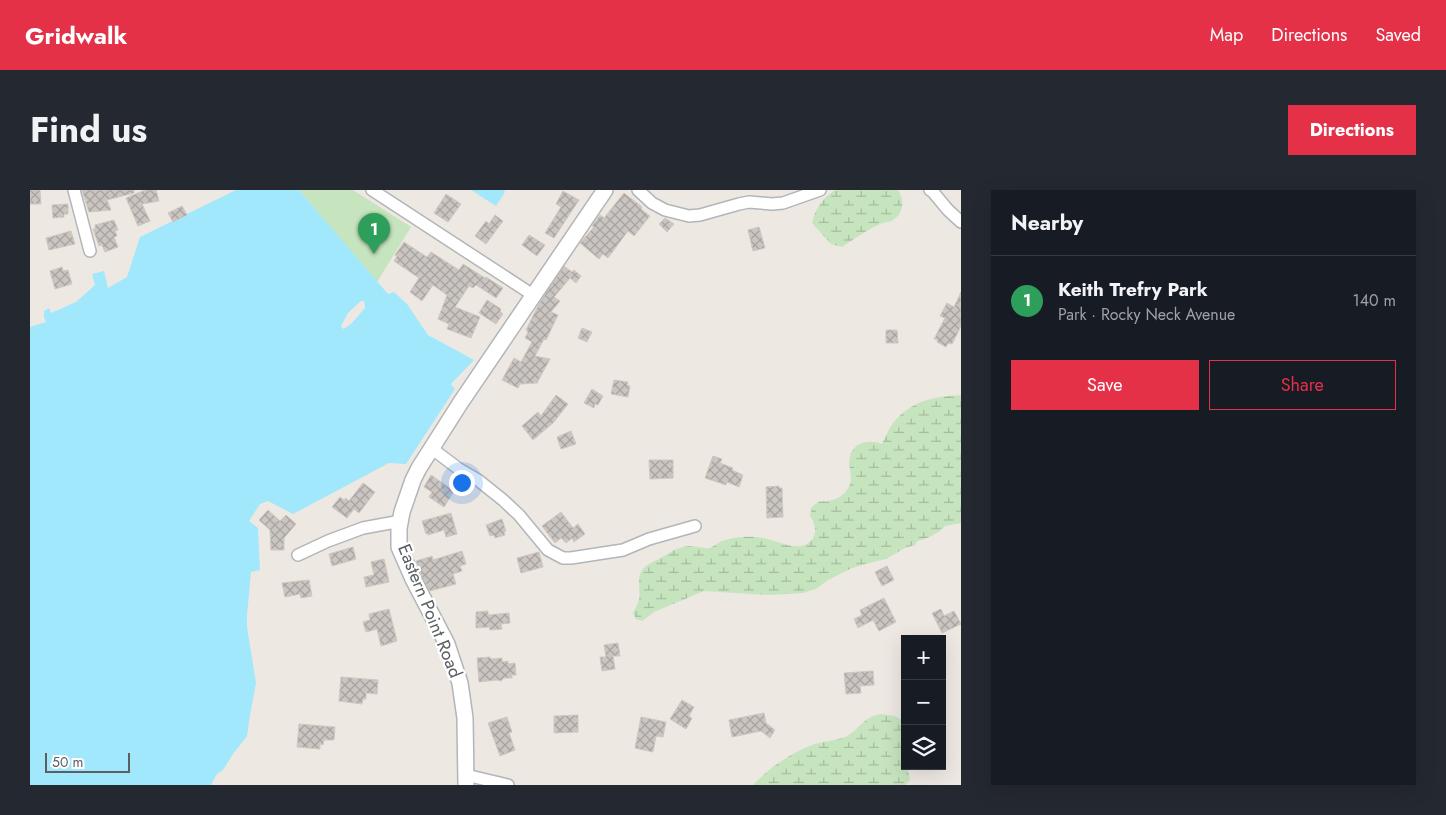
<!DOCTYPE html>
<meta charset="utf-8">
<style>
body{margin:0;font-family:Jost,sans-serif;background:#242831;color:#f1f3f6}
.controls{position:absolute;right:15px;bottom:15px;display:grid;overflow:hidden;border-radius:0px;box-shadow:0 5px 20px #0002}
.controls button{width:45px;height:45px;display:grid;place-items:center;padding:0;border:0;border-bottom:1px solid #363941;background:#171b24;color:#f1f3f6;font:25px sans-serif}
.scale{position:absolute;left:15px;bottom:12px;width:85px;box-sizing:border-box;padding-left:5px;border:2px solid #5a5f62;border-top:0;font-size:14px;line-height:18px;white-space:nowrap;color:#5a5f62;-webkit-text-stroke:4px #fff;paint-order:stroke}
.you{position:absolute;left:431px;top:292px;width:18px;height:18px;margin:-12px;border:4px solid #fff;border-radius:50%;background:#1a73e8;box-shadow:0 0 0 8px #1a73e833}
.badge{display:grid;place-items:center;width:32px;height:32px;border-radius:50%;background:#e43148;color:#fff;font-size:16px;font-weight:700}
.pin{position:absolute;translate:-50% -41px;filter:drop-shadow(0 1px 2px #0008)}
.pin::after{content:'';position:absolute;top:26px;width:18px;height:15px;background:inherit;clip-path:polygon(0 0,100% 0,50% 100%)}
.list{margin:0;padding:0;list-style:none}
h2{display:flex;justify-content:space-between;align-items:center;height:65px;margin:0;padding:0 20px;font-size:21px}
h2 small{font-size:16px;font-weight:400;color:#9ea1a6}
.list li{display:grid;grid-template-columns:32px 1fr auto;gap:15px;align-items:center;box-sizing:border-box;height:90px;padding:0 20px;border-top:1px solid #363941}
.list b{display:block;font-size:19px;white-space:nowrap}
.list p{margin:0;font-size:16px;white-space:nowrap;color:#9ea1a6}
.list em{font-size:16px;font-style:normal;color:#9ea1a6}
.actions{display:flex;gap:10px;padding:15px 20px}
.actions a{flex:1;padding:11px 0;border:1px solid #e43148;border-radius:0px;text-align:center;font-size:18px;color:#e43148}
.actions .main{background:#e43148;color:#fff}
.icon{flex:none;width:28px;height:28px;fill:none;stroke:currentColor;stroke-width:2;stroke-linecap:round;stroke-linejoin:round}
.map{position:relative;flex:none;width:931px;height:595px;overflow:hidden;border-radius:0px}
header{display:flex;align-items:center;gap:30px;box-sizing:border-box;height:70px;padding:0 25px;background:#e43148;color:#fff}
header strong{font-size:24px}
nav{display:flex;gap:28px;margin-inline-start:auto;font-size:18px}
.intro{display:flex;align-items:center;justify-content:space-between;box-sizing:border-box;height:120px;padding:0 30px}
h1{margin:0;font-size:35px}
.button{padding:12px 22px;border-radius:0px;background:#e43148;color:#fff;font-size:18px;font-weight:700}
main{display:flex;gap:30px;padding:0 30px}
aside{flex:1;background:#171b24;border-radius:0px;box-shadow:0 5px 20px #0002}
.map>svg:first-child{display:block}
.green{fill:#c6e4be}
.wetland{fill:url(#wetland-marsh)}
.water{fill:#a2e8fc;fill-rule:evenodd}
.building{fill:url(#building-cross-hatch);stroke:#d1c8c0}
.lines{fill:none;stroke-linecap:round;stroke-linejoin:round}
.minor-casing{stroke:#b2b6b9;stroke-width:14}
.secondary-casing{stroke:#b1b6b9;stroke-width:18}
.minor{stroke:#fff;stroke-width:11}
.secondary{stroke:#fff;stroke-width:15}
.labels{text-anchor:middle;stroke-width:4.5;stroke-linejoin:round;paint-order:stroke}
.street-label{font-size:18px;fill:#5a5f62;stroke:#fff}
</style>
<header>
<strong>Gridwalk</strong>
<nav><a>Map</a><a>Directions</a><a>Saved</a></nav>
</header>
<div class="intro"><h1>Find us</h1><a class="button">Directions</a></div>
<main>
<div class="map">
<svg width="931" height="595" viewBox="0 0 931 595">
<defs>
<pattern id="wetland-marsh" width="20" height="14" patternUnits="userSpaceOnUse" patternTransform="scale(1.25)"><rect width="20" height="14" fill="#c6e4be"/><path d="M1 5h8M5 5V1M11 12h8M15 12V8" fill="none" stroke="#a4bc9e"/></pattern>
<pattern id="building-cross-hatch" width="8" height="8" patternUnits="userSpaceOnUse" patternTransform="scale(1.25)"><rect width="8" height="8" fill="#cac5c1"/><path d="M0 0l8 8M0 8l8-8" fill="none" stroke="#a7a3a0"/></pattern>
</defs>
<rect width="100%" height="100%" fill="#ede8e2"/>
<path class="green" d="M 269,0 L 323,0 L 381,37 L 347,92 Z"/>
<path class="wetland" d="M 805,0 L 868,0 C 875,11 874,25 861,31 C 858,33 853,32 850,34 C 837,40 824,49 812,57 L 801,54 L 782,33 C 785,19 793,8 805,0 Z
M 931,205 L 931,333 L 915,336 C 911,342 895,350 887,351 L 885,355 L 875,358 L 856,369 L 835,374 L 820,379 L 798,390 L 786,399 L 773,403 L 740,405 L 674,401 L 624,422 L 612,431 L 606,429 L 603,423 C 605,419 608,414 609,409 C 611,398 605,386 615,377 C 618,374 621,373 625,371 C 638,365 644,357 660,356 C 666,356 673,359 679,358 C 683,357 688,353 692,351 C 703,347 715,346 726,347 C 741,348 757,358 771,356 C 786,354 789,337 780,326 L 782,317 L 789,311 C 804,313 819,305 821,289 C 821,282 818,274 820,266 C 824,252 839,249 852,254 C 855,247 859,239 863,233 C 882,210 903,207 931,205 Z
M 851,524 L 865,526 L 875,532 L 875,576 L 877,576 L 880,590 L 875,595 L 723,595 C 740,577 762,562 785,554 C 795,551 811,550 819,545 C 832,536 834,527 851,524 Z"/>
<path class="water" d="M 206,0 L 269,0 L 358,104 L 364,102 L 377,114 L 398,145 L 444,170 L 421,194 L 425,199 L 376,274 L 359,273 L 263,324 L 238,311 L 230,314 L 219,331 L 228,338 L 230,380 L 221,382 L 217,425 L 217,437 L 226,493 L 220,525 L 217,546 L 203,564 L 193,580 L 187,584 L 181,595 L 0,595 L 0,137 L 16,132 L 14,127 L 14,121 L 19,118 L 21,123 L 46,112 L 65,95 L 62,84 L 74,81 L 78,98 L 97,87 L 110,47 ZM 331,111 L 334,111 L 335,118 L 321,134 L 313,139 L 311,136 L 318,123 Z
M 441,0 L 474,0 L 475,2 L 466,16 Z"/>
<path class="building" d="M 0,0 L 10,0 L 11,14 L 0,14 Z
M 52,0 L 104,0 L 104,3 L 77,10 L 81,20 L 59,22 Z
M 115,0 L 126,0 L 129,11 L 112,14 L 120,31 L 108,36 L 96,8 Z
M 533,1 L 549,10 L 524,48 L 515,43 L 531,17 L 526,14 Z
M 594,3 L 612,17 L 611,19 L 620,26 L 604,46 L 598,41 L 578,68 L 573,64 L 569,69 L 550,53 L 564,37 L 562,36 L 570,25 L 574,28 Z
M 416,4 L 431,14 L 418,32 L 404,23 Z
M 38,14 L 38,24 L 34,24 L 34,27 L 23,28 L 22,15 Z
M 152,16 L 157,25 L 143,32 L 138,23 Z
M 465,25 L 473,31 L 456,54 L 445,46 L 456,31 L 459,34 Z
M 635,28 L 644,34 L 637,42 L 629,34 Z
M 84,30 L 88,40 L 85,41 L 87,46 L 84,47 L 88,57 L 75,62 L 72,55 L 69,56 L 63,39 L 65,39 L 65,35 Z
M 729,37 L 735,58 L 723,61 L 718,40 Z
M 41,41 L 45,54 L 19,60 L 16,48 Z
M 499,45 L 515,55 L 507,66 L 492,55 Z
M 374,52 L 397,67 L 401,62 L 429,80 L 433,74 L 455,88 L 456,87 L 473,98 L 466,108 L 446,95 L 443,98 L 439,96 L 425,117 L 450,127 L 441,148 L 417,139 L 419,134 L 408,129 L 417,105 L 403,95 L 392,111 L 380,102 L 389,88 L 364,71 L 367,66 L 365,65 Z
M 534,76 L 542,82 L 544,80 L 551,86 L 546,93 L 540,88 L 524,107 L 530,111 L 521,122 L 528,125 L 516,150 L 514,149 L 505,166 L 520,169 L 507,193 L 490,194 L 488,198 L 472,190 L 484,168 L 491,172 L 502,152 L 495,148 L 498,142 L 496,140 L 510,112 Z
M 32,77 L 33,81 L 38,80 L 42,94 L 25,99 L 20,81 Z
M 931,102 L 931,136 L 922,154 L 918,153 L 916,157 L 907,152 L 908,150 L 904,149 L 915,128 L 910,126 L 917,113 L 924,117 Z
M 457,110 L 471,119 L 470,121 L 473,124 L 466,134 L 449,123 Z
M 552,138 L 562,142 L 557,152 L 548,148 Z
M 856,140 L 867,140 L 868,153 L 856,153 Z
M 584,190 L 598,192 L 597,195 L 600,196 L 598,207 L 581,204 Z
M 562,199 L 573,206 L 568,215 L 565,214 L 564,218 L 554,213 Z
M 526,205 L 538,214 L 523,233 L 503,250 L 492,236 L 508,222 L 511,226 Z
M 541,241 L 546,254 L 531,259 L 527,247 Z
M 683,266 L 692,269 L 690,273 L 703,278 L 702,280 L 713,285 L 709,297 L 697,292 L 696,295 L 675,288 Z
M 619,270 L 643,270 L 643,288 L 620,289 Z
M 401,285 L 424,301 L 414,317 L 399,307 L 402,302 L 394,297 Z
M 333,293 L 345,302 L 329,323 L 324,319 L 317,328 L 302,317 L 310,307 L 314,310 L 316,308 L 319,311 Z
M 749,296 L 749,298 L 752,298 L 753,327 L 737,328 L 736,297 Z
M 238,320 L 250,331 L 256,325 L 266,334 L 254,348 L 254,360 L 241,360 L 240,340 L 229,330 Z
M 531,322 L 543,338 L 548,334 L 555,344 L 544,352 L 542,348 L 536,353 L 531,348 L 525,353 L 512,336 Z
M 421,323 L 427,344 L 416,347 L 414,340 L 398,345 L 397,343 L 396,344 L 392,331 Z
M 472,329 L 476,341 L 474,342 L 475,345 L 465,348 L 464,345 L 460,346 L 456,335 Z
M 323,357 L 326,369 L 302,376 L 299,364 Z
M 432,361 L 436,374 L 430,376 L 432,381 L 423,384 L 426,394 L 400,401 L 391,385 L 386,371 L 402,366 L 403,370 Z
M 509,362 L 513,377 L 491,383 L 487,368 Z
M 354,369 L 359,392 L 336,397 L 334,387 L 344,385 L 341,372 Z
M 857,376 L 864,390 L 852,396 L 845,382 Z
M 279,390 L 282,406 L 271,408 L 270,404 L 255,407 L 252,393 Z
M 854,408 L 866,432 L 849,441 L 843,430 L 828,438 L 824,429 L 832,425 L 830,420 Z
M 359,419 L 367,451 L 351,456 L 347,439 L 336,442 L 333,432 L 340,430 L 339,424 Z
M 911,419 L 914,426 L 924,421 L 931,434 L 912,443 L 902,423 Z
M 458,421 L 458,425 L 479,423 L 480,433 L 471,434 L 472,439 L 460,440 L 459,437 L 446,438 L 446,422 Z
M 588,453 L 590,466 L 583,466 L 585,479 L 572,481 L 570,467 L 576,467 L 574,455 Z
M 460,467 L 461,469 L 472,468 L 472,472 L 478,471 L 478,474 L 485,473 L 486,485 L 482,485 L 482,488 L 474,488 L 471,491 L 467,490 L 449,492 L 447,468 Z
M 843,481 L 844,495 L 830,496 L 831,503 L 816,504 L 814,483 Z
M 311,487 L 348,490 L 347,504 L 336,503 L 336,509 L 333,509 L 332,514 L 309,511 Z
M 652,510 L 664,517 L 659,526 L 662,528 L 656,539 L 640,529 Z
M 734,523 L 736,533 L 745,540 L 740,548 L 731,541 L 702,547 L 699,530 Z
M 548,525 L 548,542 L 524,543 L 524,526 Z
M 477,527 L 482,542 L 479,543 L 485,560 L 470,566 L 458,533 Z
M 611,527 L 636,532 L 633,547 L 626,546 L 623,562 L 605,558 Z
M 269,534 L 305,537 L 304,550 L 294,550 L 293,555 L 290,554 L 290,559 L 267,557 Z"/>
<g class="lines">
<defs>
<path id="minor" d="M 44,0 L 60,61
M 342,0 L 503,105
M 608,0 L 622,13 L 635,20 L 659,26 L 670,25 L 709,14 L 719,12 L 742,14 L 753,13 L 790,0
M 900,0 L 903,2 L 918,20 L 931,32
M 401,258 L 429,279 L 448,290 L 473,310 L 489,325 L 518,360 L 533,368 L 541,368 L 593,360 L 619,349 L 665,336
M 268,365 L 298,351 L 333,338 L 371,331
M 436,585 L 478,595"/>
<path id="secondary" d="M 436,595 L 435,528 L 430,493 L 417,454 L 383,389 L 369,357 L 369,338 L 372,322 L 383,290 L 389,278 L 431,212 L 575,0"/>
</defs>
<use href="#minor" class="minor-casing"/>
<use href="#secondary" class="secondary-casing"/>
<use href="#minor" class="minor"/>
<use href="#secondary" class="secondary"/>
</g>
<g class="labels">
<g class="street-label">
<text transform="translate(400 421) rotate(68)" y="6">Eastern Point Road</text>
</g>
</g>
</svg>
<div class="controls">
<button>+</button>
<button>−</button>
<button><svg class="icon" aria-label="layers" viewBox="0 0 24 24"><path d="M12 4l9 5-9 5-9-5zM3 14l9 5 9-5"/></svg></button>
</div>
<div class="scale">50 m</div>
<div class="you"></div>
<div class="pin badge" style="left:344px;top:64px;background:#2e9e5b">1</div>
</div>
<aside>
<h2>Nearby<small></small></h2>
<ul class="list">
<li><span class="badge" style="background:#2e9e5b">1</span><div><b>Keith Trefry Park</b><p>Park · Rocky Neck Avenue</p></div><em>140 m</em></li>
</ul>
<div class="actions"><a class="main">Save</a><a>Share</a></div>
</aside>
</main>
